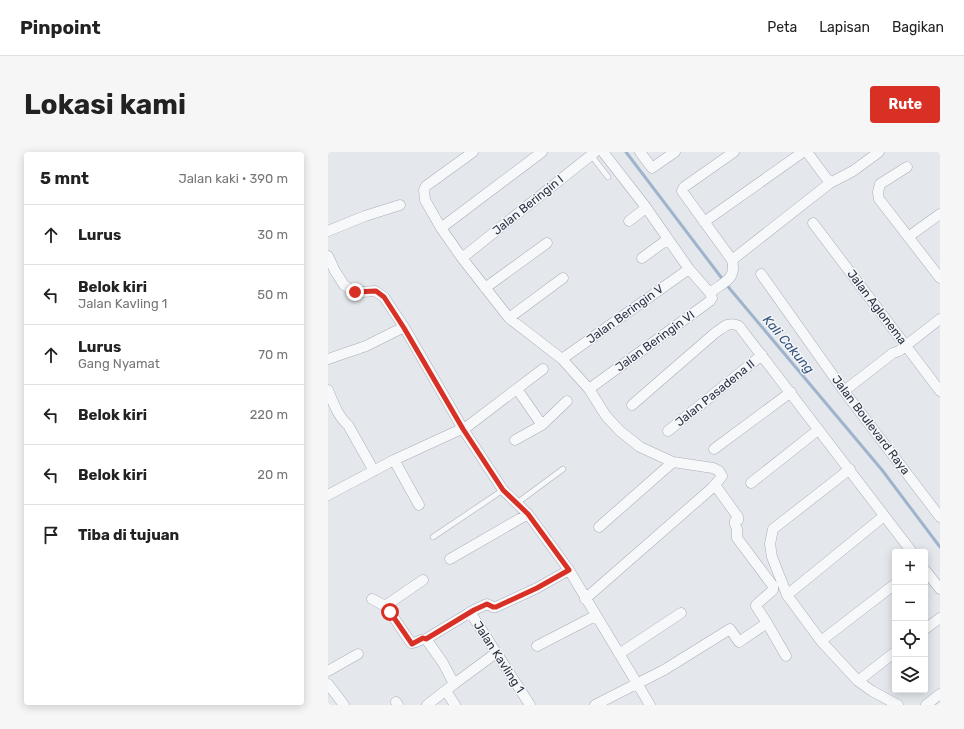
<!DOCTYPE html>
<html lang="id">
<meta charset="utf-8">
<style>
body{margin:0;font-family:Rubik,sans-serif;background:#f6f6f6;color:#222}
.controls{position:absolute;right:12px;bottom:12px;display:grid;overflow:hidden;border-radius:4px;box-shadow:0 2px 10px #0003}
.controls button{width:36px;height:36px;display:grid;place-items:center;padding:0;border:0;border-bottom:1px solid #e0e0e0;background:#fff;color:#222;font:20px sans-serif}
.stop{position:absolute;width:12px;height:12px;margin:-9px;border:3px solid #d93025;border-radius:50%;background:#fff}
.stop.end{background:#d93025;border-color:#fff;box-shadow:0 1px 4px #0008}
.list{margin:0;padding:0;list-style:none}
h2{display:flex;justify-content:space-between;align-items:center;height:52px;margin:0;padding:0 16px;font-size:17px}
h2 small{font-size:13px;font-weight:400;color:#767676}
.list li{display:grid;grid-template-columns:26px 1fr auto;gap:12px;align-items:center;box-sizing:border-box;height:60px;padding:0 16px;border-top:1px solid #e0e0e0}
.list b{display:block;font-size:15px;white-space:nowrap}
.list p{margin:0;font-size:13px;white-space:nowrap;color:#767676}
.list em{font-size:13px;font-style:normal;color:#767676}
.icon{flex:none;width:22px;height:22px;fill:none;stroke:currentColor;stroke-width:2;stroke-linecap:round;stroke-linejoin:round}
.map{position:relative;flex:none;width:612px;height:553px;overflow:hidden;border-radius:4px}
header{display:flex;align-items:center;gap:24px;box-sizing:border-box;height:56px;padding:0 20px;background:#fff;border-bottom:1px solid #e0e0e0}
header strong{font-size:19px}
nav{display:flex;gap:22px;margin-inline-start:auto;font-size:14px}
.intro{display:flex;align-items:center;justify-content:space-between;box-sizing:border-box;height:96px;padding:0 24px}
h1{margin:0;font-size:28px}
.button{padding:10px 18px;border-radius:4px;background:#d93025;color:#fff;font-size:14px;font-weight:700}
main{display:flex;gap:24px;padding:0 24px}
aside{flex:1;background:#fff;border-radius:4px;box-shadow:0 2px 10px #0003}
.map>svg:first-child{display:block}
.lines{fill:none;stroke-linecap:round;stroke-linejoin:round}
.stream{stroke:#9fb4cc;stroke-width:3}
.lane-casing{stroke:#a9aeb7;stroke-width:6}
.street-casing{stroke:#a9aeb7;stroke-width:11}
.lane{stroke:#f7f8fa;stroke-width:5}
.street{stroke:#f7f8fa;stroke-width:10}
.route{stroke:#d93025;stroke-width:5}
.labels{text-anchor:middle;stroke-width:3;stroke-linejoin:round;paint-order:stroke}
.street-label{font-size:12px;fill:#2b3445;stroke:#f4f6f9}
.water-label{font-size:13px;font-style:italic;fill:#34527a;stroke:#f4f6f9}
</style>
<header>
<strong>Pinpoint</strong>
<nav><a>Peta</a><a>Lapisan</a><a>Bagikan</a></nav>
</header>
<div class="intro"><h1>Lokasi kami</h1><a class="button">Rute</a></div>
<main>
<aside>
<h2>5 mnt<small>Jalan kaki · 390 m</small></h2>
<ul class="list">
<li><svg class="icon" aria-label="ahead" viewBox="0 0 24 24"><path d="M12 20V5M6 11l6-6 6 6"/></svg><div><b>Lurus</b></div><em>30 m</em></li>
<li><svg class="icon" aria-label="left" viewBox="0 0 24 24"><path d="M17 20v-9H6M10 6l-5 5 5 5"/></svg><div><b>Belok kiri</b><p>Jalan Kavling 1</p></div><em>50 m</em></li>
<li><svg class="icon" aria-label="ahead" viewBox="0 0 24 24"><path d="M12 20V5M6 11l6-6 6 6"/></svg><div><b>Lurus</b><p>Gang Nyamat</p></div><em>70 m</em></li>
<li><svg class="icon" aria-label="left" viewBox="0 0 24 24"><path d="M17 20v-9H6M10 6l-5 5 5 5"/></svg><div><b>Belok kiri</b></div><em>220 m</em></li>
<li><svg class="icon" aria-label="left" viewBox="0 0 24 24"><path d="M17 20v-9H6M10 6l-5 5 5 5"/></svg><div><b>Belok kiri</b></div><em>20 m</em></li>
<li><svg class="icon" aria-label="arrive" viewBox="0 0 24 24"><path d="M6 21V4h12l-3 4 3 4H6"/></svg><div><b>Tiba di tujuan</b></div></li>
</ul>
</aside>
<div class="map">
<svg width="612" height="553" viewBox="0 0 612 553">
<rect width="100%" height="100%" fill="#e4e7ec"/>
<g class="lines">
<path class="stream" d="M 298,0 L 402,137 L 554,318 L 612,395"/>
<defs>
<path id="lane" d="M 263,3 L 280,25
M 189,351 L 235,317
M 105,385 L 175,338"/>
<path id="street" d="M 145,0 L 98,34 L 96,38 L 97,48 L 113,76 L 134,106 L 181,166 L 234,207 L 261,237 L 278,264 L 292,279 L 312,295 L 345,310 L 385,316 L 391,319 L 394,324 L 391,328 L 384,336 L 257,447
M 275,0 L 317,54 L 361,117 L 382,141
M 312,0 L 324,16 L 347,0
M 479,0 L 502,31
M 579,15 L 552,32 L 550,40 L 551,47 L 612,126
M 301,69 L 318,56
M 376,70 L 475,0
M 485,71 L 612,239
M 113,76 L 214,0
M 0,79 L 37,64 L 72,53
M 580,85 L 612,62
M 0,104 L 7,119 L 16,133 L 22,137 L 27,140 L 34,140 L 47,139 L 56,145 L 76,175 L 135,277 L 175,338 L 200,362 L 241,418 L 322,553
M 134,106 L 267,0
M 314,106 L 340,87
M 404,108 L 502,31 L 525,19 L 551,0
M 433,122 L 516,239 L 612,365
M 157,136 L 219,91
M 181,166 L 235,126
M 0,207 L 38,194 L 76,175
M 234,207 L 361,117
M 189,237 L 214,273
M 261,237 L 382,149 L 384,146 L 382,141 C 395,130 409,128 404,108 L 354,39 L 356,35 L 406,0
M 0,238 C 5,250 10,265 20,273 L 46,319
M 516,239 L 565,201 L 571,199 L 612,167
M 304,253 L 387,181 C 396,175 400,169 411,174 L 584,400
M 340,279 L 434,203
M 187,288 L 214,273 L 239,249
M 386,297 L 463,240
M 66,308 L 91,353
M 522,317 L 445,377 L 442,392 L 444,405 L 459,443 L 493,489 L 530,529 L 544,539 L 570,553
M 423,331 L 490,278
M 387,333 L 410,365 L 410,368 L 407,369 L 407,372 L 409,377 L 409,386 L 445,434 L 445,438 L 428,453 L 428,454 L 439,471
M 0,343 L 66,308 L 140,274 L 215,217
M 271,375 L 345,310
M 122,407 L 200,362
M 597,418 L 612,437
M 459,443 L 556,364
M 44,447 L 57,454 L 62,460 L 83,491 C 89,492 92,486 98,487 L 115,511 L 126,532 L 99,553
M 57,454 L 95,428
M 142,460 L 202,553
M 597,477 L 612,466
M 98,487 L 146,458 L 159,452 L 165,455 L 168,455 L 209,436 L 241,418
M 493,489 L 567,432
M 209,494 L 267,464
M 291,502 L 353,461
M 0,519 L 30,502
M 530,529 L 567,500
M 0,532 L 16,553
M 126,532 L 168,501
M 118,539 L 127,553
M 68,550 L 70,553
M 267,553 L 336,518 L 402,477 L 411,490 L 439,471 L 458,504
M 598,553 L 612,542"/>
</defs>
<use href="#lane" class="lane-casing"/>
<use href="#street" class="street-casing"/>
<use href="#lane" class="lane"/>
<use href="#street" class="street"/>
</g>
<g class="lines">
<path class="route" d="M 27,140 L 48,139 L 56,145 L 76,176 L 135,277 L 175,338 L 200,362 L 241,418 L 209,436 L 168,455 L 165,455 L 159,452 L 146,458 L 98,487 L 95,486 L 84,492 L 62,460"/>
</g>
<g class="labels">
<g class="street-label">
<text transform="translate(200 53) rotate(-39)" y="4">Jalan Beringin I</text>
<text transform="translate(549 155) rotate(53)" y="4">Jalan Aglonema</text>
<text transform="translate(297 162) rotate(-36)" y="4">Jalan Beringin V</text>
<text transform="translate(327 189) rotate(-36)" y="4">Jalan Beringin VI</text>
<text transform="translate(387 241) rotate(-39)" y="4">Jalan Pasadena II</text>
<text transform="translate(543 273) rotate(53)" y="4">Jalan Boulevard Raya</text>
<text transform="translate(171 505) rotate(57)" y="4">Jalan Kavling 1</text>
</g>
<g class="water-label">
<text transform="translate(461 192) rotate(50)" y="5">Kali Cakung</text>
</g>
</g>
</svg>
<div class="controls">
<button>+</button>
<button>−</button>
<button><svg class="icon" aria-label="locate" viewBox="0 0 24 24"><circle cx="12" cy="12" r="6"/><path d="M12 2v4M12 18v4M2 12h4M18 12h4"/></svg></button>
<button><svg class="icon" aria-label="layers" viewBox="0 0 24 24"><path d="M12 4l9 5-9 5-9-5zM3 14l9 5 9-5"/></svg></button>
</div>
<div class="stop" style="left:62px;top:460px"></div>
<div class="stop end" style="left:27px;top:140px"></div>
</div>
</main>
